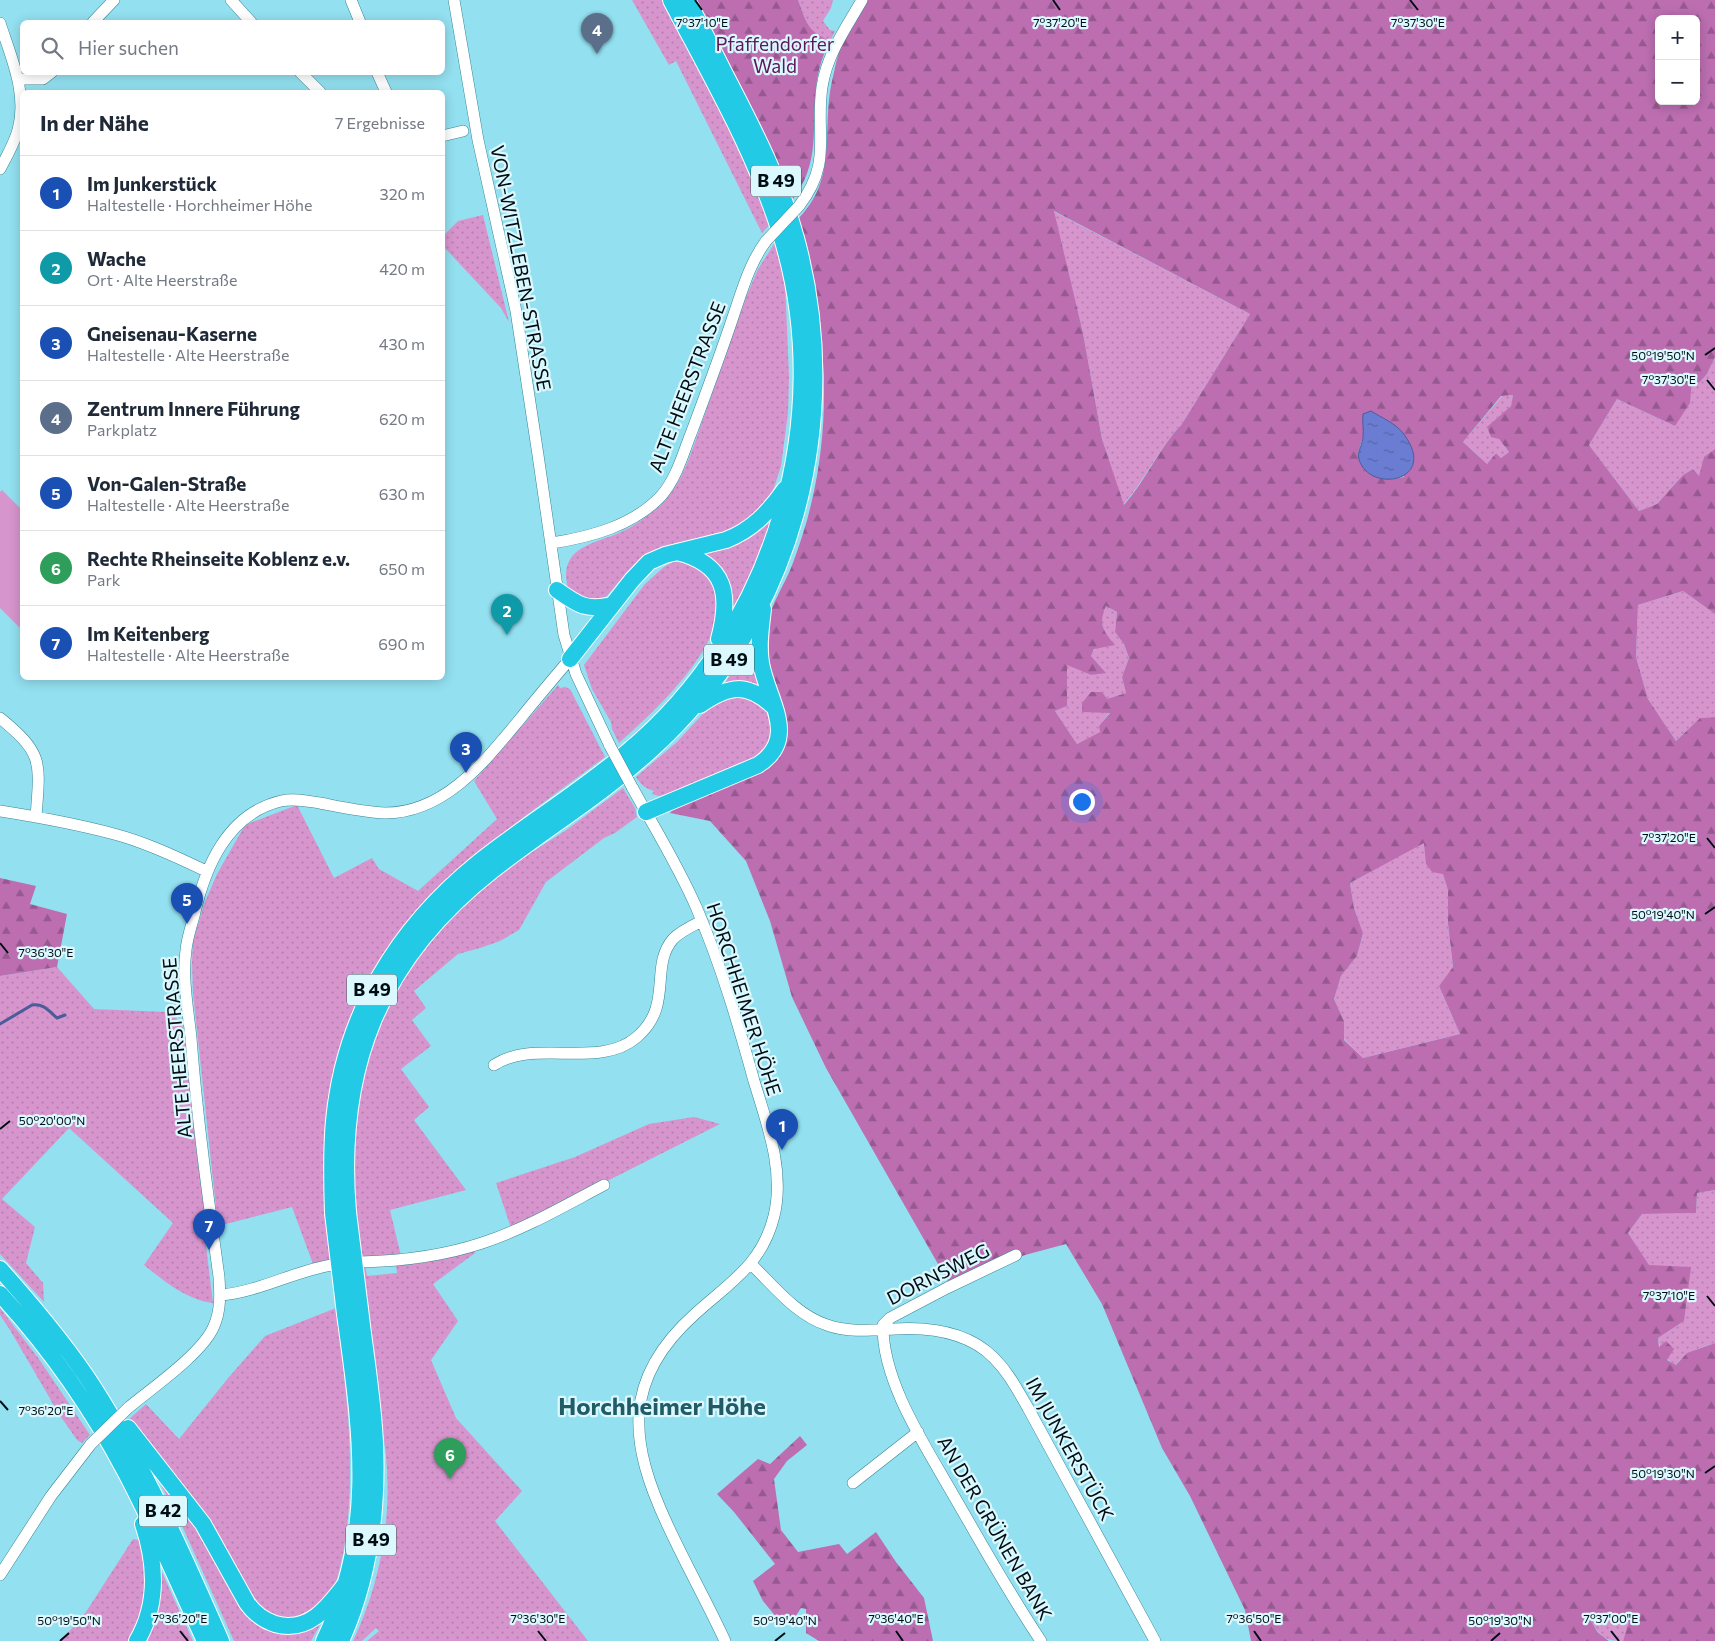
<!DOCTYPE html>
<html lang="de">
<meta charset="utf-8">
<style>
body{margin:0;font-family:Commissioner,sans-serif;background:#f2f2f3;color:#1f2937}
.controls{position:absolute;right:15px;top:15px;display:grid;overflow:hidden;border-radius:8px;box-shadow:0 2px 12px #0003}
.controls button{width:45px;height:45px;display:grid;place-items:center;padding:0;border:0;border-bottom:1px solid #e0e1e3;background:#fff;color:#1f2937;font:25px sans-serif}
.you{position:absolute;left:1081px;top:801px;width:18px;height:18px;margin:-12px;border:4px solid #fff;border-radius:50%;background:#1a73e8;box-shadow:0 0 0 8px #1a73e833}
.badge{display:grid;place-items:center;width:32px;height:32px;border-radius:50%;background:#992f1c;color:#fff;font-size:16px;font-weight:700}
.pin{position:absolute;translate:-50% -41px;filter:drop-shadow(0 1px 2px #0008)}
.pin::after{content:'';position:absolute;top:26px;width:18px;height:15px;background:inherit;clip-path:polygon(0 0,100% 0,50% 100%)}
.list{margin:0;padding:0;list-style:none}
h2{display:flex;justify-content:space-between;align-items:center;height:65px;margin:0;padding:0 20px;font-size:21px}
h2 small{font-size:16px;font-weight:400;color:#747a83}
.list li{display:grid;grid-template-columns:32px 1fr auto;gap:15px;align-items:center;box-sizing:border-box;height:75px;padding:0 20px;border-top:1px solid #e0e1e3}
.list b{display:block;font-size:19px;white-space:nowrap}
.list p{margin:0;font-size:16px;white-space:nowrap;color:#747a83}
.list em{font-size:16px;font-style:normal;color:#747a83}
.icon{flex:none;width:28px;height:28px;fill:none;stroke:currentColor;stroke-width:2;stroke-linecap:round;stroke-linejoin:round}
.map{position:relative;flex:none;width:1715px;height:1641px;overflow:hidden}
.search{position:absolute;background:#fff;box-shadow:0 2px 12px #0003;left:20px;top:20px;width:425px;height:55px;display:flex;align-items:center;gap:12px;box-sizing:border-box;padding:0 18px;border-radius:8px;color:#747a83;font-size:19px}
.panel{position:absolute;background:#fff;box-shadow:0 2px 12px #0003;left:20px;top:90px;width:425px;height:590px;border-radius:8px}
.map>svg:first-child{display:block}
.green{fill:url(#green-dots)}
.forest{fill:url(#forest-firs);fill-rule:evenodd}
.pitch{fill:#d795cd}
.water{fill:url(#water-ripples);stroke:#4a5c99}
.lines{fill:none;stroke-linecap:round;stroke-linejoin:round}
.stream{stroke:#4a5c99;stroke-width:3}
.minor-casing{stroke:#388695;stroke-width:12}
.highway-casing{stroke:#fff;stroke-width:18}
.minor{stroke:#fff;stroke-width:11}
.highway{stroke:#22cae5;stroke-width:16}
.minor-bridge-casing{stroke:#388695;stroke-width:12;stroke-linecap:butt}
.highway-bridge-casing{stroke:#fff;stroke-width:18;stroke-linecap:butt}
.minor-bridge{stroke:#fff;stroke-width:11}
.highway-bridge{stroke:#22cae5;stroke-width:16}
.ticks{fill:none;stroke:#000e13;stroke-width:2}
.labels{text-anchor:middle;stroke-width:4.5;stroke-linejoin:round;paint-order:stroke}
.shield{fill:#dbf8ff;stroke:#42545a;stroke-width:1}
.shield-label{font-size:18px;font-weight:bold;fill:#000e13}
.park-label{font-size:19px;fill:#5e1757;stroke:#dbf8ff}
.street-label{font-size:19px;fill:#000e13;stroke:#dbf8ff}
.district-label{font-size:24px;font-weight:bold;fill:#205b66;stroke:#dbf8ff}
.ticks-label{font-size:12px;text-anchor:middle;fill:#000e13;stroke:#dbf8ff;stroke-width:4.5;stroke-linejoin:round;paint-order:stroke}
</style>
<div class="map">
<svg width="1715" height="1641" viewBox="0 0 1715 1641">
<defs>
<pattern id="green-dots" width="8" height="8" patternUnits="userSpaceOnUse" patternTransform="scale(1.25)"><rect width="8" height="8" fill="#d795cd"/><path d="M2 2h.1M6 6h.1" fill="none" stroke="#b77faf" stroke-width="1.8" stroke-linecap="round"/></pattern>
<pattern id="forest-firs" width="22" height="20" patternUnits="userSpaceOnUse" patternTransform="scale(1.25)"><rect width="22" height="20" fill="#bc6eb1"/><path d="M5 1l3.5 6h-7zM16 11l3.5 6h-7z" fill="#96598f"/></pattern>
<pattern id="water-ripples" width="26" height="14" patternUnits="userSpaceOnUse" patternTransform="scale(1.25)"><rect width="26" height="14" fill="#6a7dd2"/><path d="M2 4q2-2 4 0t4 0M15 11q2-2 4 0t4 0" fill="none" stroke="#5565a9"/></pattern>
</defs>
<rect width="100%" height="100%" fill="#93e0f0"/>
<path class="green" d="M 632,0 L 665,0 L 735,135 L 771,223 L 762,233 L 676,61 L 669,65 Z
M 798,0 L 833,0 L 831,8 L 823,21 L 830,30 L 835,31 L 829,43 C 823,35 822,38 816,34 C 806,27 802,10 798,0 Z
M 1053,211 L 1250,314 L 1182,424 C 1159,448 1145,480 1123,505 L 1102,439 L 1083,333 Z
M 483,215 L 509,322 L 501,308 L 443,246 L 443,236 L 458,221 Z
M 776,241 L 785,281 L 789,377 L 788,413 L 781,466 L 771,497 L 741,529 L 643,559 L 626,573 L 606,597 L 591,602 L 568,589 C 558,548 590,545 619,533 C 632,527 644,519 655,510 C 676,493 685,470 694,445 L 746,297 L 758,269 Z
M 1715,357 L 1715,449 L 1704,458 L 1699,477 L 1693,469 L 1683,475 L 1657,504 L 1639,511 L 1589,445 L 1617,399 L 1675,426 L 1692,378 L 1699,383 L 1707,374 Z
M 1513,395 L 1511,406 L 1487,428 L 1499,439 L 1509,452 L 1501,458 L 1496,453 L 1487,464 L 1463,442 L 1502,396 Z
M 766,520 L 773,522 L 737,608 L 730,604 L 697,551 Z
M 673,562 C 692,562 702,565 711,582 C 713,587 719,593 719,599 C 722,650 655,711 619,743 L 612,729 L 611,722 L 592,689 L 584,665 L 645,584 L 664,567 Z
M 1683,591 L 1715,614 L 1715,717 L 1700,718 L 1676,741 L 1648,699 L 1636,657 L 1638,605 Z
M 1106,606 L 1117,612 L 1115,632 L 1124,644 L 1129,658 L 1122,677 L 1126,693 L 1107,699 L 1110,712 L 1099,726 L 1101,732 L 1077,744 L 1055,711 L 1067,706 L 1067,664 L 1091,675 L 1105,672 L 1091,656 L 1104,632 L 1101,618 Z
M 755,637 L 760,687 L 723,686 Z
M 558,685 L 560,688 L 565,687 L 570,689 L 605,757 L 525,816 L 428,897 L 396,936 L 379,962 L 331,1261 L 313,1264 L 292,1207 L 218,1226 L 193,993 L 192,962 L 193,941 L 205,902 L 217,874 L 245,825 L 297,805 L 334,878 L 372,858 L 379,869 L 418,891 L 497,819 L 474,781 Z
M 742,694 L 767,707 L 774,734 L 761,756 L 674,793 L 659,796 L 652,794 L 654,791 C 646,789 640,784 636,777 L 677,742 L 710,706 L 718,700 Z
M 623,788 L 635,808 L 637,817 L 615,833 L 604,838 L 546,882 L 519,930 L 500,941 L 480,948 L 458,954 L 414,991 L 426,1008 L 412,1020 L 431,1046 L 401,1069 L 429,1107 L 414,1120 L 466,1190 L 390,1210 L 401,1256 L 360,1260 L 355,1212 L 353,1115 L 374,1036 L 414,959 L 468,898 L 518,861 L 565,831 Z
M 1424,842 L 1443,873 L 1448,890 L 1448,924 L 1453,968 L 1439,986 L 1460,1034 L 1363,1058 L 1344,1039 L 1344,1021 L 1334,999 L 1341,976 L 1357,956 L 1363,933 L 1354,908 L 1350,883 Z
M 57,967 L 94,1009 L 167,1012 L 174,1015 L 185,1030 L 208,1229 L 204,1230 L 213,1303 C 187,1300 164,1281 144,1265 L 173,1223 L 69,1128 L 2,1199 L 35,1227 L 26,1263 L 43,1283 L 44,1302 L 0,1254 L 0,976 Z
M 694,1117 L 720,1124 L 522,1224 L 511,1228 L 496,1183 L 575,1157 L 649,1124 Z
M 1715,1190 L 1715,1343 C 1700,1348 1685,1352 1676,1365 C 1664,1359 1660,1351 1658,1338 L 1684,1321 L 1628,1233 L 1642,1214 L 1696,1213 L 1697,1193 Z
M 473,1248 L 475,1253 L 433,1284 L 458,1321 L 431,1360 L 456,1418 L 522,1491 L 495,1521 L 588,1641 L 367,1641 L 379,1631 L 376,1628 L 362,1641 L 353,1641 C 385,1574 396,1495 381,1423 L 361,1265 L 365,1264 L 367,1276 L 397,1273 L 396,1264 Z
M 0,1308 L 39,1359 L 90,1435 L 82,1443 L 77,1440 L 59,1414 L 10,1330 L 0,1315 Z
M 336,1308 C 346,1388 358,1473 343,1554 C 340,1566 338,1582 330,1593 C 323,1604 309,1612 299,1621 L 265,1615 L 127,1421 L 146,1404 L 179,1439 L 229,1377 L 265,1336 Z
M 155,1473 L 190,1513 L 250,1615 L 321,1623 L 311,1641 L 234,1641 L 184,1530 Z
M 133,1539 L 145,1541 L 149,1589 L 133,1641 L 61,1641 L 86,1612 Z
M 160,1568 L 193,1641 L 142,1641 Z
M 1588,1616 L 1609,1616 L 1630,1622 L 1623,1641 C 1600,1641 1599,1634 1588,1616 Z"/>
<path class="forest" d="M 692,0 L 798,0 C 802,10 806,27 816,33 C 822,38 823,35 829,43 C 823,55 819,67 817,80 C 810,126 823,161 791,202 Z
M 867,0 L 1715,0 L 1715,357 L 1707,374 L 1699,383 L 1692,379 L 1690,403 L 1675,426 L 1617,399 L 1589,445 L 1639,511 L 1657,504 L 1683,475 L 1693,469 L 1699,476 L 1704,457 L 1715,449 L 1715,614 L 1683,591 L 1638,605 L 1636,657 L 1648,699 L 1676,741 L 1700,718 L 1715,717 L 1715,1190 L 1697,1193 L 1696,1213 L 1642,1214 L 1628,1233 L 1649,1265 L 1691,1267 L 1684,1321 L 1658,1338 L 1659,1347 L 1666,1341 L 1674,1349 L 1667,1360 L 1676,1365 L 1687,1353 L 1715,1343 L 1715,1641 L 1623,1641 L 1629,1622 L 1609,1616 L 1588,1616 L 1598,1633 L 1609,1641 L 1251,1641 L 1245,1610 L 1190,1496 L 1162,1448 L 1102,1304 L 1066,1244 L 1025,1255 L 950,1285 L 826,1068 L 792,997 L 770,921 L 746,861 L 710,821 L 670,813 L 674,808 L 776,756 C 771,712 760,665 768,621 C 772,603 784,585 791,568 C 799,547 807,523 812,500 C 834,407 824,310 797,220 C 839,179 821,131 832,81 C 835,69 837,55 842,44 C 850,29 859,15 867,0 ZM 1659,19 L 1696,19 L 1696,101 L 1659,101 ZM 1054,211 L 1250,314 L 1182,424 C 1159,448 1146,480 1124,505 L 1102,439 L 1083,333 ZM 1513,395 L 1511,406 L 1487,427 L 1491,437 L 1499,439 L 1509,452 L 1501,458 L 1496,453 L 1487,464 L 1463,442 L 1501,396 ZM 1371,411 L 1380,417 L 1404,477 L 1393,479 L 1383,479 L 1358,453 ZM 1106,606 L 1117,612 L 1115,632 L 1124,644 L 1129,658 L 1122,677 L 1126,693 L 1107,699 L 1102,692 L 1091,692 L 1082,703 L 1082,712 L 1110,713 L 1099,726 L 1100,732 L 1077,744 L 1055,711 L 1067,706 L 1067,665 L 1091,675 L 1106,673 L 1091,656 L 1094,649 L 1115,645 C 1103,631 1098,624 1106,606 ZM 1424,843 L 1426,864 L 1432,872 L 1443,874 L 1448,890 L 1448,924 L 1453,967 L 1439,986 L 1460,1034 L 1363,1058 L 1344,1040 L 1344,1021 L 1334,999 L 1341,976 L 1357,956 L 1363,933 L 1354,908 L 1350,883 Z
M 0,878 L 36,886 L 30,904 L 67,914 L 57,967 L 0,976 Z
M 800,1436 L 807,1445 L 787,1461 L 774,1479 L 781,1530 L 798,1552 L 839,1544 L 847,1554 L 876,1532 L 896,1562 L 924,1598 L 933,1641 L 819,1641 L 806,1633 L 806,1609 L 801,1608 L 795,1617 L 777,1618 L 763,1601 L 753,1581 L 775,1564 L 734,1512 L 717,1494 L 758,1459 L 770,1464 Z"/>
<path class="pitch" d="M 2,490 L 22,510 L 22,630 L 0,608 L 0,492 Z"/>
<path class="water" d="M 1371,411 C 1382,418 1395,423 1403,433 C 1438,479 1378,492 1362,466 C 1354,453 1362,449 1363,437 C 1364,430 1362,421 1363,414 Z"/>
<g class="lines">
<path class="stream" d="M 0,1024 L 32,1005 C 43,1003 49,1011 57,1018 L 65,1015"/>
<defs>
<path id="minor" d="M 231,0 L 251,22
M 351,0 L 360,22
M 454,0 L 478,140 L 516,311 L 538,455 L 564,635 L 576,674 L 610,746
M 93,22 L 114,0
M 0,23 C 11,57 28,94 18,130 C 14,144 7,156 0,169
M 300,72 L 320,92
M 377,72 L 386,92
M 18,79 L 43,79 L 52,72
M 442,136 L 463,131
M 799,206 C 833,162 815,134 822,87 C 827,54 846,28 862,0
M 552,543 C 590,537 633,526 661,496 C 677,478 683,453 692,431 C 706,393 720,356 733,317 C 742,291 749,264 766,241
M 0,718 C 44,754 40,762 36,817
M 632,787 C 654,827 679,867 697,909 C 721,965 738,1023 754,1081 C 767,1124 785,1171 774,1216 C 762,1265 729,1283 695,1314 C 621,1380 629,1443 668,1526 C 686,1565 707,1602 725,1641
M 0,811 C 38,817 76,824 114,834 C 145,842 177,857 206,871
M 494,1065 C 535,1038 599,1070 637,1037 C 674,1005 649,967 673,939 C 681,931 692,926 702,921
M 1016,1255 L 947,1288 L 890,1318 L 883,1325 C 882,1383 927,1448 955,1498 C 983,1546 1010,1595 1041,1641
M 361,1262 C 401,1261 443,1256 482,1243 C 525,1229 564,1206 604,1185
M 751,1264 C 774,1286 796,1315 827,1325 C 849,1333 873,1330 895,1329 C 930,1327 968,1332 994,1358 C 1009,1373 1018,1391 1028,1408 L 1155,1641
M 220,1295 C 259,1292 294,1271 332,1265
M 128,1408 C 152,1388 203,1353 214,1326 C 221,1310 220,1293 219,1277 C 208,1197 197,1117 191,1038 C 188,1009 182,978 186,950 C 187,939 191,927 194,916 C 205,867 227,814 281,801 C 294,798 307,801 320,803 C 341,807 363,812 385,813 C 445,813 485,761 520,719 C 536,699 553,679 570,659
M 853,1483 L 918,1432
M 0,1575 L 51,1496 L 91,1444"/>
<path id="highway" d="M 677,552 C 726,564 731,595 719,639
M 557,590 C 578,605 586,611 612,605
M 570,659 L 632,580 L 649,562 L 665,555 L 726,540 C 752,530 769,512 785,489
M 700,705 C 729,685 747,682 774,707
M 646,812 L 758,765 C 800,738 767,699 761,663 C 758,645 761,627 763,609
M 348,1212 C 336,1069 379,959 493,870 C 545,829 602,795 651,750 C 793,622 846,421 796,238 C 781,183 755,132 729,82 C 715,55 702,27 687,0
M 333,1213 C 332,1182 331,1152 334,1121 C 344,1015 397,928 479,862 C 527,824 580,792 627,752 C 774,630 837,420 782,238 C 756,153 711,77 671,0
M 0,1269 C 33,1306 67,1346 94,1388 C 145,1468 183,1554 221,1641
M 0,1294 C 49,1347 92,1409 126,1473 C 155,1528 179,1585 205,1641
M 128,1428 L 203,1524 L 247,1603 C 254,1613 263,1620 275,1624 C 309,1634 329,1606 347,1582
M 137,1641 C 158,1605 156,1563 143,1524
M 324,1641 C 377,1530 361,1431 345,1314
M 341,1641 C 369,1579 378,1511 375,1443 C 373,1398 365,1353 360,1309"/>
</defs>
<use href="#minor" class="minor-casing"/>
<use href="#highway" class="highway-casing"/>
<use href="#minor" class="minor"/>
<use href="#highway" class="highway"/>
<defs>
<path id="minor-bridge" d="M 766,241 L 799,206
M 610,746 L 632,787
M 91,1444 L 128,1408"/>
<path id="highway-bridge" d="M 348,1212 L 360,1309
M 333,1213 L 345,1314"/>
</defs>
<use href="#minor-bridge" class="minor-bridge-casing"/>
<use href="#highway-bridge" class="highway-bridge-casing"/>
<use href="#minor-bridge" class="minor-bridge"/>
<use href="#highway-bridge" class="highway-bridge"/>
</g>
<path class="ticks" d="M 695,0 L 702,10M 1053,0 L 1060,10M 1410,0 L 1418,10M 1705,355 L 1715,348M 1707,380 L 1715,390M 1707,838 L 1715,848M 1705,914 L 1715,907M 0,943 L 8,953M 0,1129 L 10,1121M 1707,1296 L 1715,1306M 0,1401 L 8,1410M 1705,1473 L 1715,1466M 180,1631 L 188,1641M 538,1631 L 546,1641M 896,1631 L 903,1641M 1254,1631 L 1261,1641M 1611,1631 L 1619,1641M 60,1641 L 69,1633M 775,1641 L 785,1633M 1491,1641 L 1500,1633"/>
<g class="labels">
<g class="shield">
<rect x="751" y="165.5" width="50" height="31" rx="4"/>
<rect x="704" y="644.5" width="50" height="31" rx="4"/>
<rect x="347" y="974.5" width="50" height="31" rx="4"/>
<rect x="139" y="1495.5" width="48" height="31" rx="4"/>
<rect x="346" y="1524.5" width="50" height="31" rx="4"/>
</g>
<g class="shield-label">
<text x="776" y="187">B 49</text>
<text x="729" y="666">B 49</text>
<text x="372" y="996">B 49</text>
<text x="163" y="1517">B 42</text>
<text x="371" y="1546">B 49</text>
</g>
<g class="park-label">
<text x="775" y="51">Pfaffendorfer<tspan x="775" dy="22">Wald</tspan></text>
</g>
<g class="street-label">
<text transform="translate(521 268) rotate(79)" y="7">VON-WITZLEBEN-STRASSE</text>
<text transform="translate(687 387) rotate(-69)" y="7">ALTE HEERSTRASSE</text>
<text transform="translate(744 999) rotate(72)" y="7">HORCHHEIMER HÖHE</text>
<text transform="translate(177 1048) rotate(-95)" y="7">ALTE HEERSTRASSE</text>
<text transform="translate(938 1274) rotate(-27)" y="7">DORNSWEG</text>
<text transform="translate(1070 1449) rotate(61)" y="7">IM JUNKERSTÜCK</text>
<text transform="translate(995 1528) rotate(60)" y="7">AN DER GRÜNEN BANK</text>
</g>
<g class="district-label">
<text x="662" y="1415">Horchheimer Höhe</text>
</g>
</g>
<g class="ticks-label">
<text x="702" y="27">7°37'10"E</text>
<text x="1060" y="27">7°37'20"E</text>
<text x="1418" y="27">7°37'30"E</text>
<text x="1663" y="360">50°19'50"N</text>
<text x="1669" y="384">7°37'30"E</text>
<text x="1669" y="842">7°37'20"E</text>
<text x="1663" y="919">50°19'40"N</text>
<text x="46" y="957">7°36'30"E</text>
<text x="52" y="1125">50°20'00"N</text>
<text x="1669" y="1300">7°37'10"E</text>
<text x="46" y="1415">7°36'20"E</text>
<text x="1663" y="1478">50°19'30"N</text>
<text x="180" y="1623">7°36'20"E</text>
<text x="538" y="1623">7°36'30"E</text>
<text x="896" y="1623">7°36'40"E</text>
<text x="1254" y="1623">7°36'50"E</text>
<text x="1611" y="1623">7°37'00"E</text>
<text x="69" y="1625">50°19'50"N</text>
<text x="785" y="1625">50°19'40"N</text>
<text x="1500" y="1625">50°19'30"N</text>
</g>
</svg>
<div class="controls">
<button>+</button>
<button>−</button>
</div>
<div class="you"></div>
<div class="pin badge" style="left:782px;top:1150px;background:#1a4fb4">1</div>
<div class="pin badge" style="left:507px;top:635px;background:#0f9aa8">2</div>
<div class="pin badge" style="left:466px;top:773px;background:#1a4fb4">3</div>
<div class="pin badge" style="left:597px;top:54px;background:#5c6f8a">4</div>
<div class="pin badge" style="left:187px;top:924px;background:#1a4fb4">5</div>
<div class="pin badge" style="left:450px;top:1479px;background:#2e9e5b">6</div>
<div class="pin badge" style="left:209px;top:1250px;background:#1a4fb4">7</div>
<div class="search"><svg class="icon" aria-label="search" viewBox="0 0 24 24"><circle cx="10" cy="10" r="6"/><path d="M15 15l6 6"/></svg>Hier suchen</div>
<section class="panel">
<h2>In der Nähe<small>7 Ergebnisse</small></h2>
<ul class="list">
<li><span class="badge" style="background:#1a4fb4">1</span><div><b>Im Junkerstück</b><p>Haltestelle · Horchheimer Höhe</p></div><em>320 m</em></li>
<li><span class="badge" style="background:#0f9aa8">2</span><div><b>Wache</b><p>Ort · Alte Heerstraße</p></div><em>420 m</em></li>
<li><span class="badge" style="background:#1a4fb4">3</span><div><b>Gneisenau-Kaserne</b><p>Haltestelle · Alte Heerstraße</p></div><em>430 m</em></li>
<li><span class="badge" style="background:#5c6f8a">4</span><div><b>Zentrum Innere Führung</b><p>Parkplatz</p></div><em>620 m</em></li>
<li><span class="badge" style="background:#1a4fb4">5</span><div><b>Von-Galen-Straße</b><p>Haltestelle · Alte Heerstraße</p></div><em>630 m</em></li>
<li><span class="badge" style="background:#2e9e5b">6</span><div><b>Rechte Rheinseite Koblenz e.v.</b><p>Park</p></div><em>650 m</em></li>
<li><span class="badge" style="background:#1a4fb4">7</span><div><b>Im Keitenberg</b><p>Haltestelle · Alte Heerstraße</p></div><em>690 m</em></li>
</ul>
</section>
</div>
